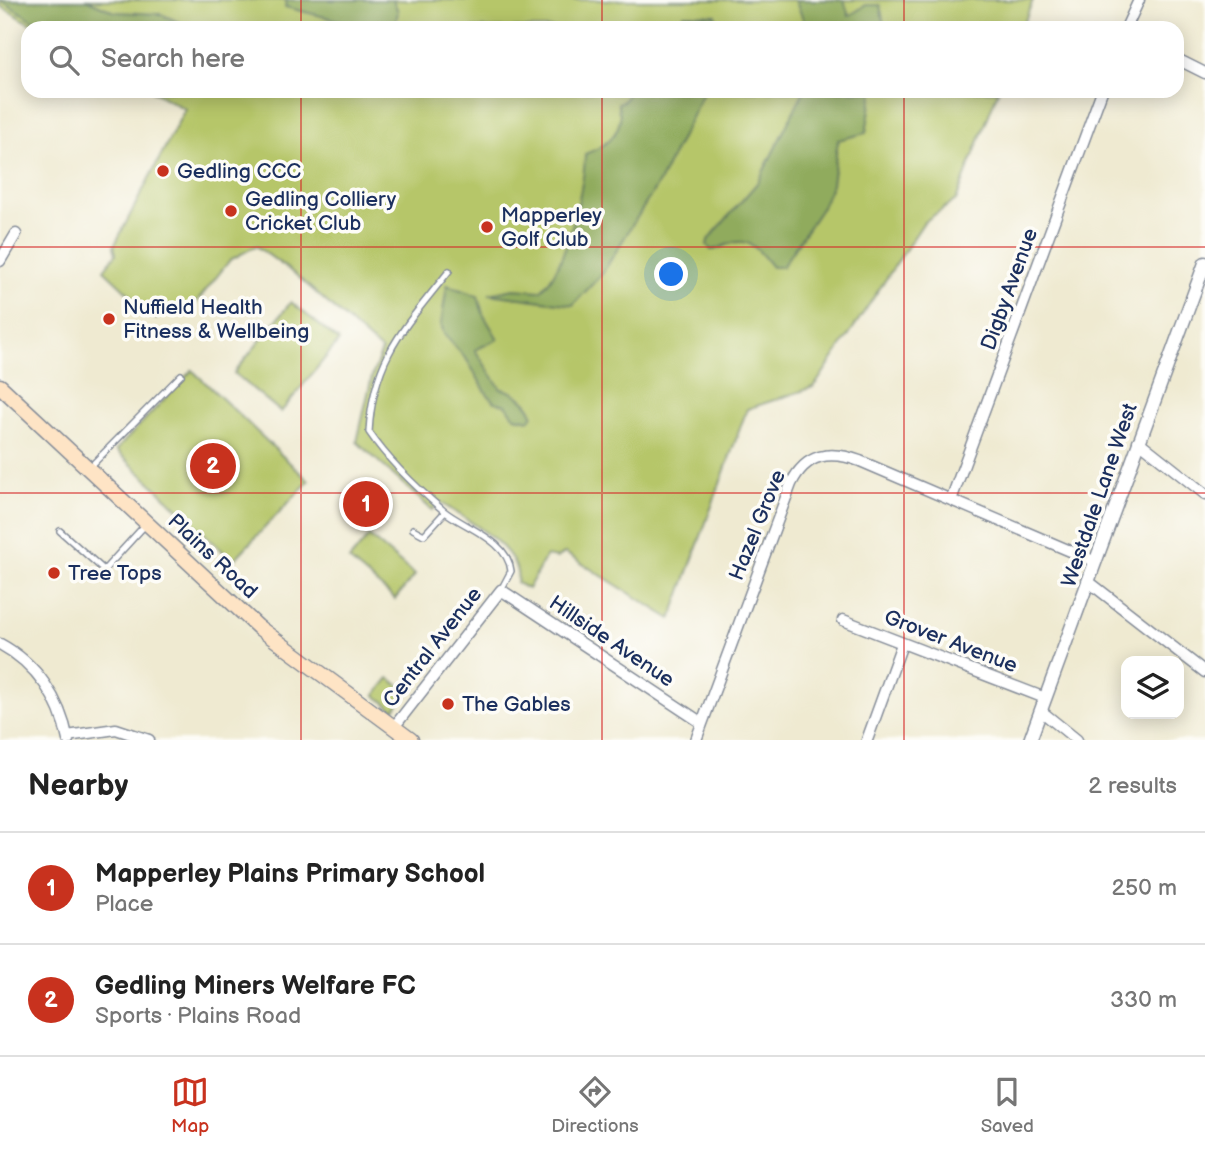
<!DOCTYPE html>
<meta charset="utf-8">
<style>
body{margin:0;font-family:"Balsamiq Sans",sans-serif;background:#f6f6f6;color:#222}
.controls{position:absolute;right:21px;bottom:21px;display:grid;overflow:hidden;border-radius:14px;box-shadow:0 4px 18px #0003}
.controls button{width:63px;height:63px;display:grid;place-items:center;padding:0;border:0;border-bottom:2px solid #e0e0e0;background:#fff;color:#222;font:35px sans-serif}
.you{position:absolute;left:672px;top:275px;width:24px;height:24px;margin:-18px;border:5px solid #fff;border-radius:50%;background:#1a73e8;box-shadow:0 0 0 10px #1a73e833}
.badge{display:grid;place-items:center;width:46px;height:46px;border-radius:50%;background:#c8321e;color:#fff;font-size:23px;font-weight:700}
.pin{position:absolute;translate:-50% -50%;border:4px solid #fff;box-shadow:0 2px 7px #0006}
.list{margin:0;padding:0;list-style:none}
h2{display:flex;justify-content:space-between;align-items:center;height:91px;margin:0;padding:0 28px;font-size:30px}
h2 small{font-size:23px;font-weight:400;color:#767676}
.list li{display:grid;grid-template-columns:46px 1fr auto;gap:21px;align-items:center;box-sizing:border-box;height:112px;padding:0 28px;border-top:2px solid #e0e0e0}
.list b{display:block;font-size:26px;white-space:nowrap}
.list p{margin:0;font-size:23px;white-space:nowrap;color:#767676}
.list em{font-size:23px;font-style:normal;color:#767676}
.icon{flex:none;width:38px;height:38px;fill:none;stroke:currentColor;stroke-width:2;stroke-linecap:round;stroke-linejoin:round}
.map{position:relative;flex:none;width:1205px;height:740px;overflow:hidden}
.search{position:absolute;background:#fff;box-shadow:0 4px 18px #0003;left:21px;right:21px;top:21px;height:77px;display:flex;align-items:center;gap:18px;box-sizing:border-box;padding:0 24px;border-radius:21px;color:#767676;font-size:26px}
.sheet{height:315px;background:#fff}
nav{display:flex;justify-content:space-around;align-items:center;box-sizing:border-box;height:98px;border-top:2px solid #e0e0e0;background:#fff;font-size:19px;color:#767676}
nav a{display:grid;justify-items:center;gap:4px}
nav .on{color:#c8321e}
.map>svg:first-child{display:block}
.green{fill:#b6c669;stroke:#687a64;stroke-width:2}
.forest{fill:#90ab5d;stroke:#566d5e;stroke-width:2}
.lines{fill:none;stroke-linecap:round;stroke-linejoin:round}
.service-casing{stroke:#858c98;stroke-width:8}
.minor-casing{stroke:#858c98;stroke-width:13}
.tertiary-casing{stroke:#858c98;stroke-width:15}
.secondary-casing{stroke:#858c98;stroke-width:17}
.service{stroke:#fff;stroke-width:5}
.minor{stroke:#fff;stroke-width:10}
.tertiary{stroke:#fff;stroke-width:12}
.secondary{stroke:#fee4c5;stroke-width:14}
.grid{fill:none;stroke:#d62828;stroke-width:2;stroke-opacity:0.55}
.poi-dot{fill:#c8321e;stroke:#fdfcf7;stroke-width:2.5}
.labels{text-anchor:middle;stroke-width:7;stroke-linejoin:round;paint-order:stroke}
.poi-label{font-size:21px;fill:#1b2f5e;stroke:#fdfcf7;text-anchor:start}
.street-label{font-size:21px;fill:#1b2f5e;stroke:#fdfcf7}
</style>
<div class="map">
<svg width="1205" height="740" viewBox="0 0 1205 740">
<rect width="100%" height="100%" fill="#fdfcf7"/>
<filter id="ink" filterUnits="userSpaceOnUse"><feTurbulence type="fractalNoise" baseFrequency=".0143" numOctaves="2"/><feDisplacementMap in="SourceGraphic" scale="14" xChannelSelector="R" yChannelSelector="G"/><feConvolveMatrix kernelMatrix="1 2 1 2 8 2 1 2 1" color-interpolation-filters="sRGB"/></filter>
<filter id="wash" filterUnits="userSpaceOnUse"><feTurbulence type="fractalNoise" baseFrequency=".00686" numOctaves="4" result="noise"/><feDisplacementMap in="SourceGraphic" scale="28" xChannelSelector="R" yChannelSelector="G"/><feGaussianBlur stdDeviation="1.57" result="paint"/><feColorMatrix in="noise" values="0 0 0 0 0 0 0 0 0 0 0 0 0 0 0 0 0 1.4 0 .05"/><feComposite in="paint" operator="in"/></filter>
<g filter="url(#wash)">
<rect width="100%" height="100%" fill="#efead1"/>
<path class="green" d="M 0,0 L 1033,0 L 1022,28 L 38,28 L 0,6 Z
M 152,91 L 998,91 L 956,200 L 924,222 L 814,387 L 747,409 L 671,619 L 565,553 L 557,558 L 546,556 L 528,589 L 517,583 C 524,548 464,519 440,502 L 432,510 L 357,442 L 372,376 L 382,351 L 296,275 L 256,246 L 230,260 L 188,313 L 176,311 L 169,305 L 156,319 L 104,270 L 116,254 L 114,246 L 185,109 Z
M 291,302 L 339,341 L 281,412 L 234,373 Z
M 192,370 L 309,481 L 233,561 L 116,450 Z
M 369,536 L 415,575 L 395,599 L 349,560 Z
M 389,678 L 408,692 L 394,710 L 375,695 Z"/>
<path class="forest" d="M 0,0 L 88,0 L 115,12 L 161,14 L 192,28 L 46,28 Z
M 287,0 L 393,0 L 398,11 L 395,28 L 369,28 L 285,7 Z
M 795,0 L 844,0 L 849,16 L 866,5 L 880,5 L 884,25 L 807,28 Z
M 684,14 L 716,15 L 717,24 L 712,28 L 679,28 Z
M 629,91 L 704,91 L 661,179 L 602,274 L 573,305 L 489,294 L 514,289 L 540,291 C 565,272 585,186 585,154 C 601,148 618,137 620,119 C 621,113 617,110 618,103 L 624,101 Z
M 804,91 L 873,91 L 866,133 L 838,140 L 832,184 L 822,207 L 782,267 L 772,267 C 760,253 753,238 732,243 C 724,245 718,250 711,250 L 707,245 L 708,240 L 758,182 Z
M 447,285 L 478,296 L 483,314 L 498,339 L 475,350 L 501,389 C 513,390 529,402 533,414 L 530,420 L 515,417 L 506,405 L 495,402 L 487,394 L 467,360 L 444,334 L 441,324 Z"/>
</g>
<g filter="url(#ink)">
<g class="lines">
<defs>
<path id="service" d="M 449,271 C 405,327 373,357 369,432 C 388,460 418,489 444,511 C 465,528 508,540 511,571 L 501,590
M 89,468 L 181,375
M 413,529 L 424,535 L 445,512
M 60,531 L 104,570 L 147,523"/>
<path id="minor" d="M 1126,28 L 1139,0
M 1177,59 L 1205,73
M 0,261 L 16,234
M 1138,441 L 1205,494
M 951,500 L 1102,91
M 1089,582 L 1205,672
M 843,620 L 1045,698
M 0,644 C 37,664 60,699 68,740
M 1041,711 L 1077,740
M 394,727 L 501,590 L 702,723
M 67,736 L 116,729 L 149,740
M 696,740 L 791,484 C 806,453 830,450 860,461 L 1096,562
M 867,740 L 902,644"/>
<path id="tertiary" d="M 1030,740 L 1205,263"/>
<path id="secondary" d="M 0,386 L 258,627 L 411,740"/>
</defs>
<use href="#service" class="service-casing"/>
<use href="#minor" class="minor-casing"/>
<use href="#tertiary" class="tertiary-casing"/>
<use href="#secondary" class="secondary-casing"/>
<use href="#service" class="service"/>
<use href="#minor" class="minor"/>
<use href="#tertiary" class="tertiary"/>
<use href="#secondary" class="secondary"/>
</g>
</g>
<path class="grid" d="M 301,0 L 301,28M 602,0 L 602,28M 904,0 L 904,28M 301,91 L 301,740M 602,91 L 602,740M 904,91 L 904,740M 0,247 L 1205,247M 0,493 L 1205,493"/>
<g class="poi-dot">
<circle cx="163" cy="171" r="7"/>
<circle cx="231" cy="211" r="7"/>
<circle cx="487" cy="227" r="7"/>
<circle cx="109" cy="319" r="7"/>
<circle cx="54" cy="573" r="7"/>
<circle cx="448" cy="704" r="7"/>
</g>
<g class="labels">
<g class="poi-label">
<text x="177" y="178">Gedling CCC</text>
<text x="245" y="206">Gedling Colliery<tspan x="245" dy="24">Cricket Club</tspan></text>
<text x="501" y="222">Mapperley<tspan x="501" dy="24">Golf Club</tspan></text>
<text x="123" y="314">Nuffield Health<tspan x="123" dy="24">Fitness &amp; Wellbeing</tspan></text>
<text x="68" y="580">Tree Tops</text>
<text x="462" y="711">The Gables</text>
</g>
<g class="street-label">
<text transform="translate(1009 289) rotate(-70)" y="7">Digby Avenue</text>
<text transform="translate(1099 495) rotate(-71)" y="7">Westdale Lane West</text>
<text transform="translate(757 525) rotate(-68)" y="7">Hazel Grove</text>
<text transform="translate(213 556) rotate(43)" y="7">Plains Road</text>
<text transform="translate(612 641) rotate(34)" y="7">Hillside Avenue</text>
<text transform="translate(951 641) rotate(21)" y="7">Grover Avenue</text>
<text transform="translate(432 647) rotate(-52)" y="7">Central Avenue</text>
</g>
</g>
</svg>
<div class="controls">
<button><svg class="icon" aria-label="layers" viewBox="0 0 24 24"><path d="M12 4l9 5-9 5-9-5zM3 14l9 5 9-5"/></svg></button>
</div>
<div class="you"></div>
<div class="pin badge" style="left:366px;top:504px">1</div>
<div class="pin badge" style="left:213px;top:466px">2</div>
<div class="search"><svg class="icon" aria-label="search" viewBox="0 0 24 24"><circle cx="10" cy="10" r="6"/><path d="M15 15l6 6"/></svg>Search here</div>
</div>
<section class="sheet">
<h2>Nearby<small>2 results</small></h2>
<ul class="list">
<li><span class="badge">1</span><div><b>Mapperley Plains Primary School</b><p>Place</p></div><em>250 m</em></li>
<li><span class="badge">2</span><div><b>Gedling Miners Welfare FC</b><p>Sports · Plains Road</p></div><em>330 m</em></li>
</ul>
</section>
<nav>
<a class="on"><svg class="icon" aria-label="map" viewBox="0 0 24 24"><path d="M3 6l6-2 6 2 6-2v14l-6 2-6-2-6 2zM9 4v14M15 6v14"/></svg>Map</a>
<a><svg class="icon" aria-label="directions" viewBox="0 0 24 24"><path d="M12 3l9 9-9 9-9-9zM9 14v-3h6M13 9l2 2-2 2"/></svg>Directions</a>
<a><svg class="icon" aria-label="saved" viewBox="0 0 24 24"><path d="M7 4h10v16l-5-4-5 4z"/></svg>Saved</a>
</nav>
